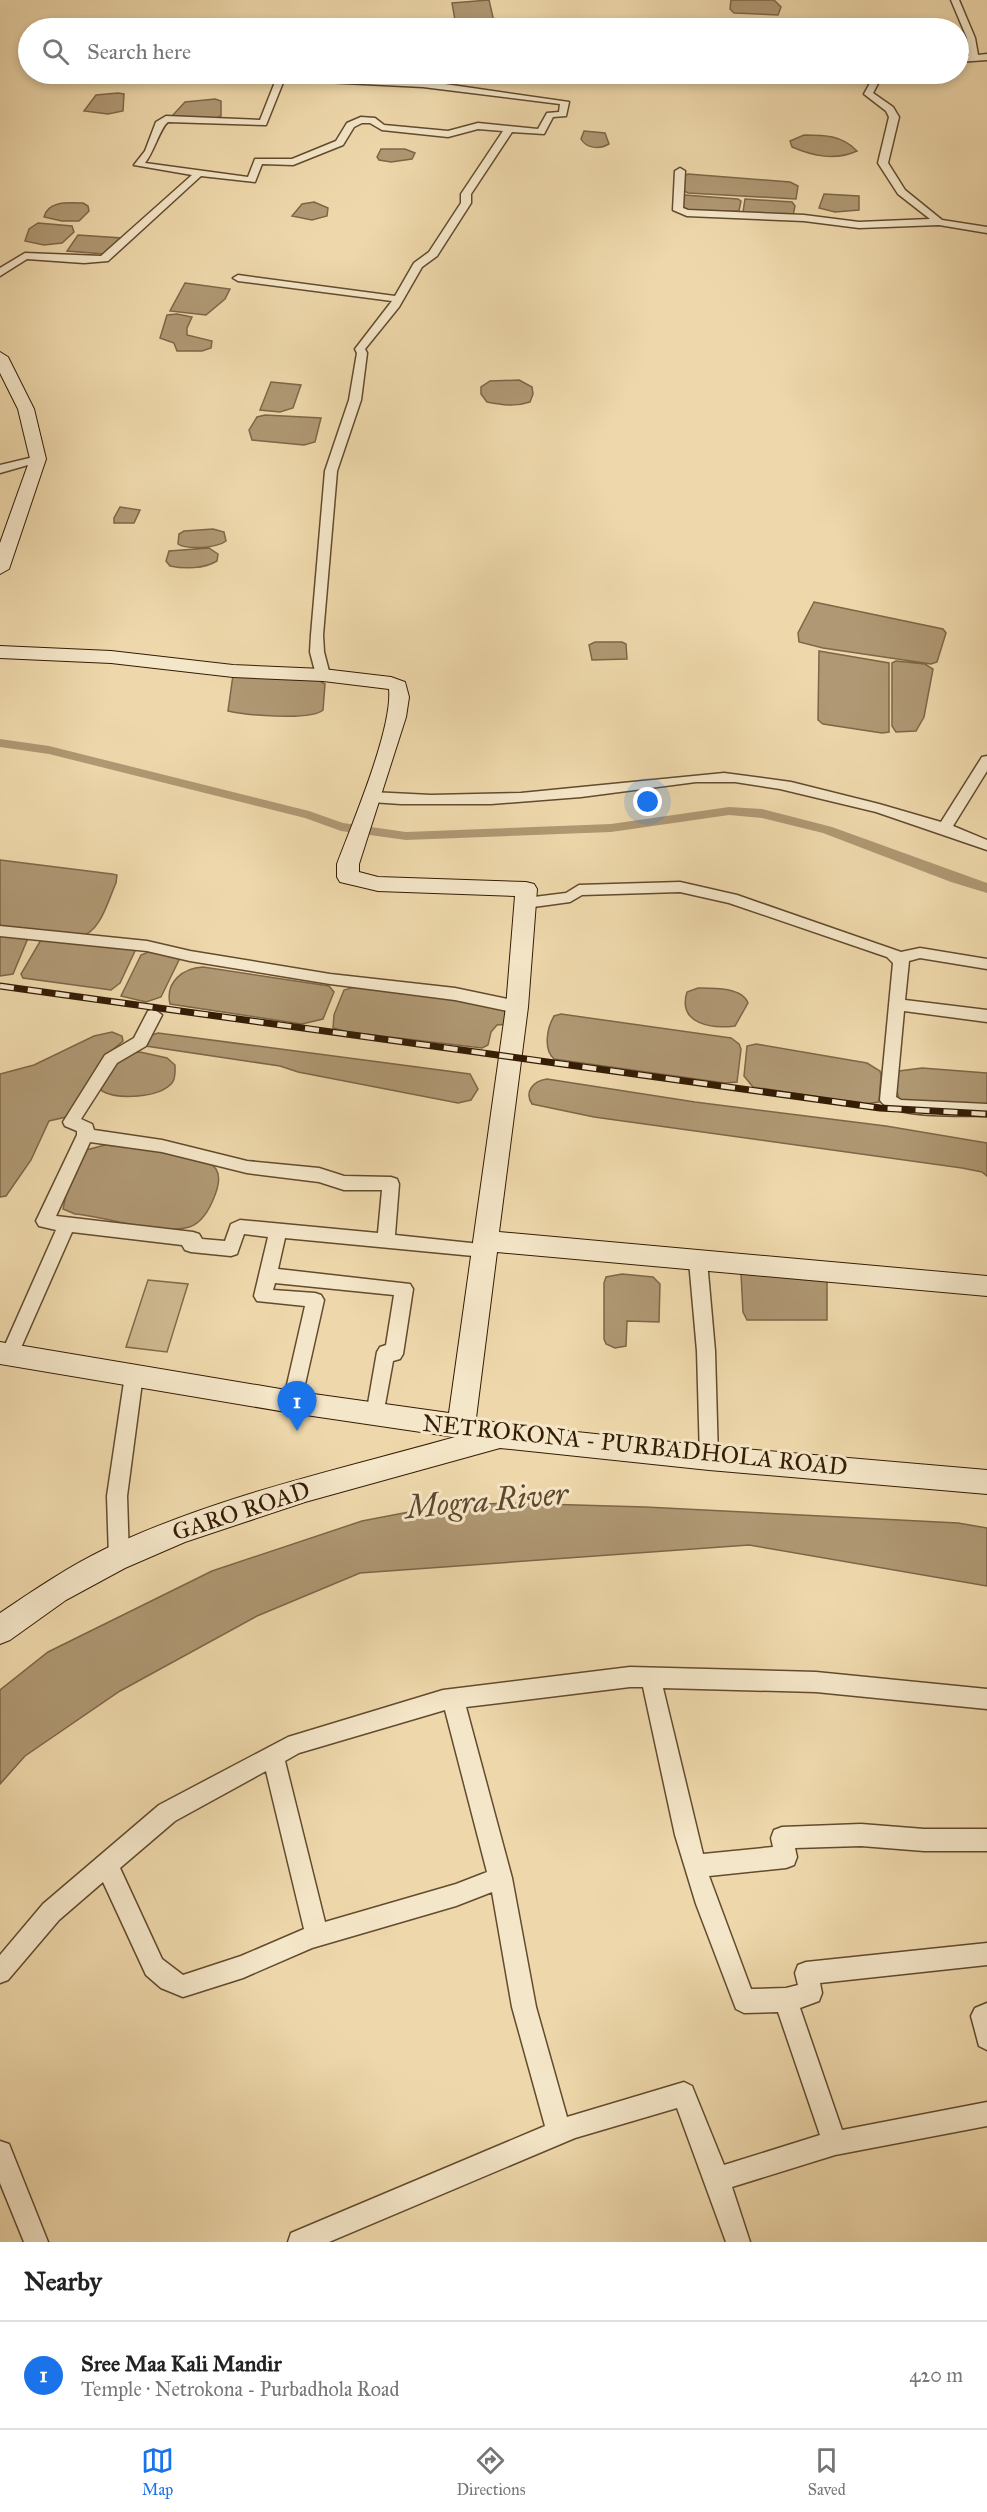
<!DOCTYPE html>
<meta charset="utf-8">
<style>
body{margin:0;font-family:"IM FELL Great Primer",serif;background:#f2f2f2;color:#222}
.you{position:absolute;left:648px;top:802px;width:21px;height:21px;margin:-15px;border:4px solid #fff;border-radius:50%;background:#1a73e8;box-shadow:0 0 0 9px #1a73e833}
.badge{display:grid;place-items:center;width:39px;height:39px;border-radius:50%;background:#1a73e8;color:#fff;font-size:20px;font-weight:700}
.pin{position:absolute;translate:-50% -50px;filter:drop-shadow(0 2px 3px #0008)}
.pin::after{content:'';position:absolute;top:32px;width:21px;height:18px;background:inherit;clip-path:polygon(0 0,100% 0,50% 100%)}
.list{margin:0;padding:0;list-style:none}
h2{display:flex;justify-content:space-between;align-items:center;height:78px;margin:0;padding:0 24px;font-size:26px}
h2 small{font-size:20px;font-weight:400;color:#767676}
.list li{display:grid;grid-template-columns:39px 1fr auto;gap:18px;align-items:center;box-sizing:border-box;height:108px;padding:0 24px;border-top:2px solid #e0e0e0}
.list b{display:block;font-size:22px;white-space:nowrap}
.list p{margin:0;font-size:20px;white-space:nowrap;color:#767676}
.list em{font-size:20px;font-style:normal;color:#767676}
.icon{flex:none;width:33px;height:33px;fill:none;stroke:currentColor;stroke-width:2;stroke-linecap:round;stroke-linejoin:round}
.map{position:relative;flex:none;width:987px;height:2242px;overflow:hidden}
.search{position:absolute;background:#fff;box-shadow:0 3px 9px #0003;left:18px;right:18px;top:18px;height:66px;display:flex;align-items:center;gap:15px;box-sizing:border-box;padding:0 21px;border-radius:33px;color:#767676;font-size:22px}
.sheet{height:186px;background:#fff}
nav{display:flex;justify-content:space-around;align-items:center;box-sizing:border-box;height:84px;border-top:2px solid #e0e0e0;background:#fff;font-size:16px;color:#767676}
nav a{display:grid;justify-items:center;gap:3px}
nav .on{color:#1a73e8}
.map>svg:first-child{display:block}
.green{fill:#ceb88f;stroke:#816a4a;stroke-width:1.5}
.water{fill:#af9873;stroke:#7e6647;stroke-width:1.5}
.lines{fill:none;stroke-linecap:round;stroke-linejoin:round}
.canal{fill:#af9873;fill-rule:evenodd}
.street-casing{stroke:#624b2e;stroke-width:3}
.secondary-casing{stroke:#341c05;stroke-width:2}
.street{fill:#f4e6c8;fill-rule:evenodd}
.secondary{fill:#f4e6c8;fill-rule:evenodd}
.rail-casing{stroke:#341c05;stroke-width:7}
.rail{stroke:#f4e6c8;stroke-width:4.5;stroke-dasharray:14;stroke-linecap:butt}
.labels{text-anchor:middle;stroke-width:6;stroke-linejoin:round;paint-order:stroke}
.street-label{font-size:24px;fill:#341c05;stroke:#f4e6c8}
.near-water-label{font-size:32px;font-style:italic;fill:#5f472c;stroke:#f4e6c8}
</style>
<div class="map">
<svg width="987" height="2242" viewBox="0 0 987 2242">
<rect width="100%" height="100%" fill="#eed8ab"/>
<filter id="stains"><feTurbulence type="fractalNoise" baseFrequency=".00333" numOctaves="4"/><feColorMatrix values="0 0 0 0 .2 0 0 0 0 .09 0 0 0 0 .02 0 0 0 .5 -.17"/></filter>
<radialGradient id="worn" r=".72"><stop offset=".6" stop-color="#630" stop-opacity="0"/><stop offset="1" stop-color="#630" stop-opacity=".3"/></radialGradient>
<path class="green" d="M 148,1280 L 188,1284 L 167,1352 L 126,1347 Z"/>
<path class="water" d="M 489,0 L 495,26 L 456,26 L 452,3 Z
M 731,0 L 774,0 L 781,7 L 778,15 L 734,13 L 730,9 Z
M 118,93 L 124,94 L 123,111 L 108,114 L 84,111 L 96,95 Z
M 215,99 L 221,101 L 221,116 L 217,118 L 172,116 L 185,102 Z
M 584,131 L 605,133 L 609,144 C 599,150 586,148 581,139 Z
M 804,135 C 824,135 842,135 857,151 C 835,161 813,156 792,147 L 790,141 Z
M 381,149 L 405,149 L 415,153 L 412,159 L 391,162 L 379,160 L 377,157 Z
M 688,174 L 790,182 L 798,186 L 796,199 L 688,193 L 682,190 L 684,176 Z
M 824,194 L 859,196 L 859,210 L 835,212 L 819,208 Z
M 685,195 L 738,199 L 741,201 L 739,211 L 692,212 L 682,208 L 682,196 Z
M 745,199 L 792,202 L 795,206 L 793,216 L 743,212 Z
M 314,202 L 328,208 L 327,216 L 312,220 L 292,216 L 302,204 Z
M 83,203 L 88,206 L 89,211 L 79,221 L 62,221 L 44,217 C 48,200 70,203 83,203 Z
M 38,223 L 72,226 L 74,232 L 62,243 L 44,245 L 25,241 L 29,229 Z
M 78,235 L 121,238 L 104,254 L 67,251 Z
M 185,283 L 230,289 L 225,299 L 206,315 L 170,311 Z
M 177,314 L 192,317 L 187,328 L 187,335 L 212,341 L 211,348 L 202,351 L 177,351 L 174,343 L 160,338 L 167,315 Z
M 519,380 L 532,387 L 533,394 L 530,402 C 515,407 502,405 487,402 L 481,394 L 481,387 L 490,381 Z
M 271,382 L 301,385 L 293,408 L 280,412 L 260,410 Z
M 265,415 L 321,418 L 315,442 L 304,445 L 252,440 L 249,430 L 257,417 Z
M 120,507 L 140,510 L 134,523 L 114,523 L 114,518 Z
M 213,529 L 224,532 L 226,541 C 217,548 187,550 178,544 L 179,534 L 184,531 Z
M 209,548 L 218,554 L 217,561 C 204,569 184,569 170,566 L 166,561 L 169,551 Z
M 814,602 L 943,629 L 946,633 L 937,662 L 931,664 L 823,648 L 799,642 L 798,633 Z
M 595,642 L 622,642 L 626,644 L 627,659 L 592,660 L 589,645 Z
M 819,651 L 889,663 L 889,732 L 882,733 L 823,724 L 818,720 Z
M 896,661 L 925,664 L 933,669 L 924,717 L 916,731 L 896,732 L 892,726 L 892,663 Z
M 233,675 L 318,680 L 325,684 L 323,710 C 311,721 245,715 228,711 Z
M 0,860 L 112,874 L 117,875 L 116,883 C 107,903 101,931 80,937 L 0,927 Z
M 0,934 L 28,938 L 13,974 L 0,976 Z
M 42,938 L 123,947 L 135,951 L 120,983 L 111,990 L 23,978 L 21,974 Z
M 151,951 L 177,956 L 179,960 L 161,997 L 146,1002 L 121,996 L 141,955 Z
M 203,967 L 329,986 L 334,992 L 323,1019 L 302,1024 L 170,1004 C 165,982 183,968 203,967 Z
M 358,986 L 495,1005 L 509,1009 L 509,1024 L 497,1025 L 491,1032 L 488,1045 L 482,1048 L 348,1032 L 333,1028 L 334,1015 L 344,990 Z
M 698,988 C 712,988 742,987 748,1003 L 735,1026 C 712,1029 677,1024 687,992 Z
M 561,1014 L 731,1038 L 739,1044 L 741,1049 L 737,1082 L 725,1083 L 554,1059 C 543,1049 547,1028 554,1016 Z
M 112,1032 L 122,1036 L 123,1041 L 109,1053 L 66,1117 L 49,1121 L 31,1160 L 6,1196 L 0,1197 L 0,1074 L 34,1065 L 94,1036 Z
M 158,1033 L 470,1074 L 478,1089 L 471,1100 L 458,1103 L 298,1072 L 280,1066 L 146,1046 L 148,1036 Z
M 756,1044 L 867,1063 L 880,1071 L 881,1075 L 879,1102 L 864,1104 L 753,1087 L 744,1076 L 747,1046 Z
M 140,1052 L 167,1058 L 175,1065 C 175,1071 176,1078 172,1083 C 159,1098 118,1100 102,1091 L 100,1087 C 109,1069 119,1053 140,1052 Z
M 922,1068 L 987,1073 L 987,1108 L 900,1102 L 896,1088 L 899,1071 Z
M 547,1079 L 695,1102 L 886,1126 L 987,1143 L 987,1176 L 982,1172 L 962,1168 L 594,1117 L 532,1104 C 524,1092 533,1081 547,1079 Z
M 105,1145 C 129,1146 201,1148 216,1169 C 222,1178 217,1191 213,1200 C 208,1212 199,1226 185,1228 C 153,1234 108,1217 75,1214 L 63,1209 L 68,1185 L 86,1150 Z
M 622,1274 L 653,1277 L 660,1284 L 659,1322 L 627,1321 L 626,1346 L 615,1348 L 606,1344 L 604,1339 L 604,1283 L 606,1277 Z
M 741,1274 L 827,1280 L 827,1320 L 747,1320 L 743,1312 Z
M 505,1503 L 645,1507 L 958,1523 L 987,1528 L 987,1586 L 749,1545 L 360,1573 L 257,1616 L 120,1691 L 25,1756 L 0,1784 L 0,1690 L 48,1652 L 212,1571 L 362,1521 L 435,1507 Z"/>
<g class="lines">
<path class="canal" d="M 0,739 L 49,746 L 309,811 L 343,823 L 406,832 L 611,824 L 729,807 L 762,809 L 832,827 L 987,883 L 987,893 L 951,882 L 823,833 L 762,818 L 729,815 L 611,832 L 406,840 L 341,831 L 305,818 L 49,754 L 0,747 Z"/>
<defs>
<path id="street" d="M 951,0 L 959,0 L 975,38 L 978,55 L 987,54 L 987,60 L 958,62 L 958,56 L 969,56 L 967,38 Z
M 594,21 L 773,25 L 777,28 L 460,28 L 464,25 Z
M 281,74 L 421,81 L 431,74 L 440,74 L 431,82 L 569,102 L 566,116 L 553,117 L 544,134 L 512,132 L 471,194 L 471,203 L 437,256 L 422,267 L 399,307 L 365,349 L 367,353 L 361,400 L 337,471 L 323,635 L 324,652 L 330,675 L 323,679 L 316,675 L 310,652 L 311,635 L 325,471 L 349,400 L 357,353 L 355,349 L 392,301 L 238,281 L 233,278 L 238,275 L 395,296 L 414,263 L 429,252 L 461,203 L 461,194 L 503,131 L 478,129 L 448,137 L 382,130 L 370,123 L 362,123 L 354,127 L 343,145 L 293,165 L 262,164 L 255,182 L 201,176 L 108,261 L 84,263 L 27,259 L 0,276 L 0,268 L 25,253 L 101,256 L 192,175 L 134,165 L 145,151 L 156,122 L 166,116 L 260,120 L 277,77 ZM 284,80 L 423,87 L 560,104 L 559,112 L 547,113 L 538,129 L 478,123 L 448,131 L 384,125 L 375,118 L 361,117 L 347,123 L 336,141 L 292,159 L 255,159 L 248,177 L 145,163 C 154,152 160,128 168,122 L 266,125 Z
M 875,74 L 883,74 L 873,93 L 893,107 L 899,117 L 888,163 L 905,190 L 942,220 L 987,227 L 987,233 L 939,225 L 859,228 L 804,221 L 687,216 L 673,210 L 675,171 L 680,168 L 685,171 L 683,208 L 688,210 L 804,215 L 859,222 L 930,219 L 898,194 L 878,163 L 889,117 L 886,111 L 864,94 Z
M 38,456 L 42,457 L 42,461 L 0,473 L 0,465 Z
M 987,756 L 987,771 L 953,826 L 987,840 L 987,850 L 876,812 L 780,789 L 735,782 L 696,782 L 581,797 L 491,804 L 401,804 L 371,802 L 364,797 L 371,792 L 431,795 L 521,793 L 724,773 L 791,782 L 879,804 L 941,822 L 982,757 Z
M 680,882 L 737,895 L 901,952 L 920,948 L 987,959 L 987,969 L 920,958 L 909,961 L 905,1000 L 987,1010 L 987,1022 L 904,1011 L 896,1097 L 901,1100 L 987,1104 L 987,1116 C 965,1115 890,1119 880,1100 L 893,963 L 887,957 L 729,903 L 680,892 L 582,895 L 570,902 L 526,908 L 519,903 L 526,898 L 566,893 L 579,885 Z
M 0,926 L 147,941 L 190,951 L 330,974 L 455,988 L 517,1001 L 525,1007 L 517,1013 L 455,1000 L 330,984 L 190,961 L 147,951 L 0,936 Z
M 154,1009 L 162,1015 L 146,1046 L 117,1063 L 81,1119 L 92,1124 L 94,1130 L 162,1140 L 247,1161 L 319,1168 L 344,1176 L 391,1177 L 397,1179 L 399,1184 L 395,1235 L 490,1245 L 493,1250 L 490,1255 L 484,1257 L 285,1238 L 278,1269 L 410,1284 L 413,1289 L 403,1354 L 400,1359 L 393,1361 L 382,1421 L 375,1423 L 368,1421 L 366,1415 L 377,1352 L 380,1347 L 386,1345 L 394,1295 L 275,1283 L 273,1290 L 315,1293 L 321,1295 L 324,1300 L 301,1402 L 299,1408 L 292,1410 L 285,1408 L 283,1402 L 305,1306 L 257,1301 L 254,1296 L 268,1237 L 244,1234 L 237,1254 L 231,1256 L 191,1252 L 185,1250 L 182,1245 L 72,1232 L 16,1359 L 10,1362 L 4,1359 L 1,1354 L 56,1230 L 39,1226 L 36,1221 L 77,1135 L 77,1131 L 65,1126 L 63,1122 L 105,1055 L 134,1038 L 148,1011 ZM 90,1142 L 162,1152 L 247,1173 L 319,1182 L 344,1190 L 382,1190 L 378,1233 L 240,1220 L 231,1224 L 225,1241 L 202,1239 L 199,1234 L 193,1232 L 56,1216 Z
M 698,1254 L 704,1256 L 707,1261 L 715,1351 L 718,1458 L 716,1464 L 709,1466 L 702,1464 L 700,1458 L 697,1351 L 689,1261 L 692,1256 Z
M 134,1367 L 140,1370 L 143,1375 L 127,1496 L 129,1558 L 126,1564 L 119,1567 L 112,1564 L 109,1558 L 107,1496 L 125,1375 L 128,1370 Z
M 630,1667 L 816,1672 L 987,1689 L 987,1709 L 816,1692 L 663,1688 L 703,1854 L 773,1847 L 771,1838 L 774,1830 L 782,1827 L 861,1824 L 924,1829 L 987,1829 L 987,1851 L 924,1851 L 861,1846 L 795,1848 L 797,1857 L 794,1865 L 786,1868 L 709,1876 L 751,1989 L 786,1988 L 798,1985 L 795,1973 L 798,1965 L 806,1962 L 987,1943 L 987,1965 L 820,1983 L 822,1993 L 819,2001 L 800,2008 L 842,2130 L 987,2102 L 987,2126 L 835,2155 L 732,2187 L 750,2242 L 726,2242 L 677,2108 L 575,2138 L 329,2242 L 288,2242 L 291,2233 L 545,2126 L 512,2007 L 492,1892 L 456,1906 L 312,1948 L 243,1978 L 183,1997 L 161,1988 L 146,1975 L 103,1882 L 59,1920 L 8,1980 L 0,1983 L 0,1955 L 43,1904 L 159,1805 L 288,1737 L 443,1690 ZM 630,1687 L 643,1687 L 675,1835 L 696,1904 L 736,2009 L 744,2013 L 778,2012 L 820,2135 L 724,2165 L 692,2086 L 684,2082 L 567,2117 L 536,2007 L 512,1878 L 466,1707 ZM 445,1710 L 487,1872 L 456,1884 L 325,1922 L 285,1761 L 299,1753 ZM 266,1771 L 304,1929 L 241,1956 L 183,1975 L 162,1959 L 120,1868 L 175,1821 Z
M 987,2003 L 987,2050 L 979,2046 L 971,2016 L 975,2008 Z
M 0,2141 L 9,2144 L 48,2242 L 24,2242 L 0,2183 Z"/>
<path id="secondary" d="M 0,352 L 8,357 L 34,409 L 46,459 L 9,569 L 0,574 L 0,543 L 30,459 L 18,409 L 0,373 Z
M 0,646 L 111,651 L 233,665 L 323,669 L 391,677 L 405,682 L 409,697 L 406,717 L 359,864 L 359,872 L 378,877 L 526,882 L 534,884 L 537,889 L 528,1007 L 499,1232 L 987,1276 L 987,1296 L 497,1252 L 476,1418 L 501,1424 L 709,1446 L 987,1470 L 987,1494 L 709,1470 L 500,1448 L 305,1502 L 185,1542 L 125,1568 L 66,1600 L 10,1640 L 0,1644 L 0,1613 C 34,1590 68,1567 105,1549 C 216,1496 338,1470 455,1437 L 292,1413 L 0,1364 L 0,1342 L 292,1391 L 449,1413 L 506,1007 L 515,896 L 378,891 L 340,882 L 337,877 L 337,864 C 352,824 393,728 389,689 L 323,681 L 233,677 L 111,663 L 0,658 Z"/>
</defs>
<use href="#street" class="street-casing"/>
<use href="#secondary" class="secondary-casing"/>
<use href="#street" class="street"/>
<use href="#secondary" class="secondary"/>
<defs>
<path id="rail" d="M 0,986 L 880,1108 L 987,1114"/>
</defs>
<use href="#rail" class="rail-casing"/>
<use href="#rail" class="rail"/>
</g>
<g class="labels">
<g class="street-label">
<text transform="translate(635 1445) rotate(6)" y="8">NETROKONA - PURBADHOLA ROAD</text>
<text transform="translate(241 1511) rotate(-18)" y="8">GARO ROAD</text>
</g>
<g class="near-water-label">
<text transform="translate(487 1500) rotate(-5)" y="11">Mogra River</text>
</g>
</g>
<rect width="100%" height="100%" filter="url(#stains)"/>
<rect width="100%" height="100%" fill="url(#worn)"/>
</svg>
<div class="you"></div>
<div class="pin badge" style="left:297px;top:1431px">1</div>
<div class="search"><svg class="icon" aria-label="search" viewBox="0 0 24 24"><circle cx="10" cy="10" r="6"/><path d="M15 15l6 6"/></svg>Search here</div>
</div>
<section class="sheet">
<h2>Nearby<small></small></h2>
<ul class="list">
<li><span class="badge">1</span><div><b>Sree Maa Kali Mandir</b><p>Temple · Netrokona - Purbadhola Road</p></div><em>420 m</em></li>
</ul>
</section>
<nav>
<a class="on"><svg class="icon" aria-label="map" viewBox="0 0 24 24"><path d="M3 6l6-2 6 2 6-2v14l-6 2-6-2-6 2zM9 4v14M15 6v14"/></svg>Map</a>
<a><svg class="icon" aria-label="directions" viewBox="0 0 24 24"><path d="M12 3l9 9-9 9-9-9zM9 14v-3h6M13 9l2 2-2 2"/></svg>Directions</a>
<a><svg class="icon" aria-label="saved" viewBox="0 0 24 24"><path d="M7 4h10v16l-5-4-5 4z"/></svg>Saved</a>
</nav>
